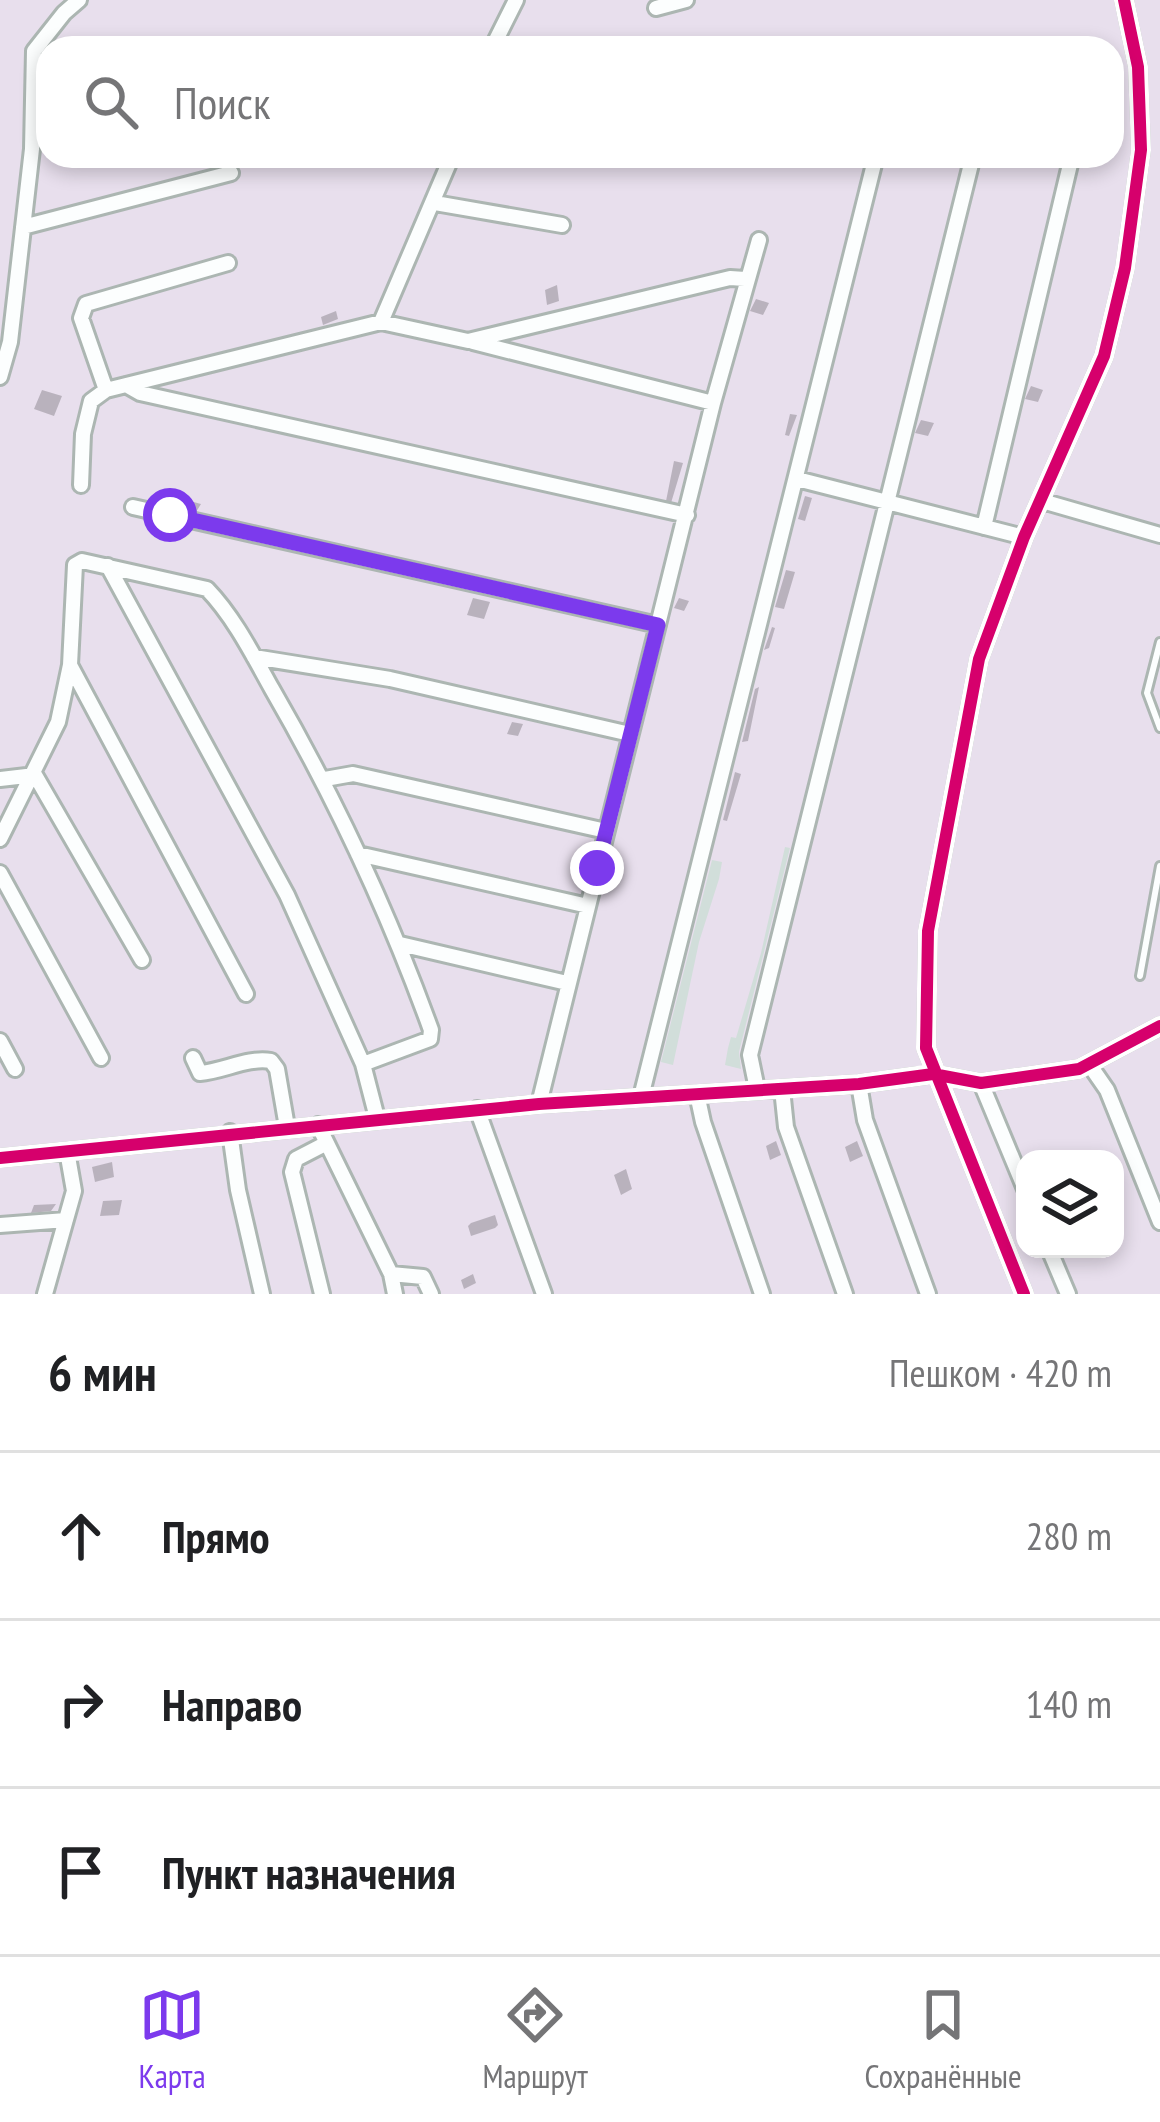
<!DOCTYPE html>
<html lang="ru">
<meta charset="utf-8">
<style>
body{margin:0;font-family:"PT Sans Narrow",sans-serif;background:#f2f2f2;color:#202124}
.controls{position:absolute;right:36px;bottom:36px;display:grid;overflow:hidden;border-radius:24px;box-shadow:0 6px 18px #0003}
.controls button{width:108px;height:108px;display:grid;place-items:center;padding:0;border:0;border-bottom:3px solid #e0e0e0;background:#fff;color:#202124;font:60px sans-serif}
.stop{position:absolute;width:36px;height:36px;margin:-27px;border:9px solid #7c3aed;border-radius:50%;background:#fff}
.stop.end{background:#7c3aed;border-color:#fff;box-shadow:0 3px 12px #0008}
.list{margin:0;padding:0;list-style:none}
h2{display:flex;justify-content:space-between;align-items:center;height:156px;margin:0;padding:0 48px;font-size:51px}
h2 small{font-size:39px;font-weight:400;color:#757577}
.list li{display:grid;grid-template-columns:78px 1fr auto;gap:36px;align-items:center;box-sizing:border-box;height:168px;padding:0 48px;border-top:3px solid #e0e0e0}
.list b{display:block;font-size:45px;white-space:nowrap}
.list em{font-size:39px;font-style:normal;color:#757577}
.icon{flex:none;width:66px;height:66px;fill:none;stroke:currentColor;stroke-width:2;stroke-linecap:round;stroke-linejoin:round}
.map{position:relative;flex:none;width:1160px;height:1294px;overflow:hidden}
.search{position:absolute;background:#fff;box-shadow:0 6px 18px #0003;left:36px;right:36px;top:36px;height:132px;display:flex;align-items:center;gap:30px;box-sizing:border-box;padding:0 42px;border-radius:36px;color:#757577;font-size:45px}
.sheet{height:660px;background:#fff}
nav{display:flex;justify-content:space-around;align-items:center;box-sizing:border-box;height:168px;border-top:3px solid #e0e0e0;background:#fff;font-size:33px;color:#757577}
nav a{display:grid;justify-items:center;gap:6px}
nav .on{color:#7c3aed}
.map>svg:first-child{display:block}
.green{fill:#e8dfed;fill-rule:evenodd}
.shadow{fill:#0003}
.building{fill:#d1deda}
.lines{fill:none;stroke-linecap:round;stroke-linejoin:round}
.lane-casing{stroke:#acb6b2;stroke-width:12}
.street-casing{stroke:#acb6b2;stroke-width:20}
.lane{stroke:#fcfefe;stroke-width:6}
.street{stroke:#fcfefe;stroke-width:14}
.cycleway-casing{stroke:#fff;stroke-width:20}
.cycleway{stroke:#d6006c;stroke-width:12}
.route{stroke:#7c3aed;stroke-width:15}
</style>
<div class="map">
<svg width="1160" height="1294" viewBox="0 0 1160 1294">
<rect width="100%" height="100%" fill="#edf9f5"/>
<path class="green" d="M 0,0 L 1160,0 L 1160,1294 L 0,1294 ZM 48,48 L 1112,48 L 1112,156 L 48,156 ZM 1025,1159 L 1115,1159 L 1115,1249 L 1025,1249 Z"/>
<path class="shadow" d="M 557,285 L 559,301 L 547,305 L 545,290 Z
M 756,299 L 769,303 L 763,315 L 750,311 Z
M 336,311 L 338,319 L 323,325 L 321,317 Z
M 1031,386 L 1043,390 L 1038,402 L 1025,399 Z
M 42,390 L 62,396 L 54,416 L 34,409 Z
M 790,414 L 797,415 L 789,436 L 785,435 Z
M 921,420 L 934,423 L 928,436 L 915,433 Z
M 674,461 L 683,463 L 671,503 L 666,501 Z
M 805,496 L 812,498 L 805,521 L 798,519 Z
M 190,501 L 201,504 L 196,512 L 186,510 Z
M 786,570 L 795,572 L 784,609 L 775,607 Z
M 473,598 L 490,602 L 484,619 L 467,615 Z
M 679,598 L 689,601 L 684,611 L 674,608 Z
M 772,627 L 775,628 L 769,648 L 764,650 Z
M 759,687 L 748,741 L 742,742 L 755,689 Z
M 512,722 L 523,724 L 518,736 L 507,734 Z
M 735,772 L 741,774 L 727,821 L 723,820 Z
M 776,1141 L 781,1155 L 770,1160 L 766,1146 Z
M 857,1141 L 863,1156 L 850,1162 L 845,1147 Z
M 112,1162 L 114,1177 L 95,1182 L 92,1167 Z
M 626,1169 L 632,1189 L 621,1195 L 614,1175 Z
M 122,1200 L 119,1215 L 100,1216 L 103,1201 Z
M 56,1204 L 51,1211 L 31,1213 L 34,1205 Z
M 495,1215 L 498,1225 L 495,1228 L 471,1236 L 468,1226 L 471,1223 Z
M 473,1274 L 476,1283 L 464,1289 L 461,1280 Z"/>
<path class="building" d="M 785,847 L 790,848 L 739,1052 L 741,1069 L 725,1065 L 728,1048 L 731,1037 L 736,1038 L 761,953 Z
M 712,860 L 722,862 L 719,879 L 699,942 L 673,1065 L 661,1062 Z"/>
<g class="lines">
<defs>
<path id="lane" d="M 1160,642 L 1147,693 L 1160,728
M 1140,976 L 1160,866"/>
<path id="street" d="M 656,8 L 686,0
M 492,48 L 516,0
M 435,203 L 562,225
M 23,227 L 231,173
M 381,322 L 452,156
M 473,342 L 713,403
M 0,377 L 10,342 L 32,149 L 34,51 L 64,13 L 79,0
M 126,385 L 140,393 L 687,515
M 106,390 L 81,318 L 86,304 L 228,263
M 797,479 L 1024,537
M 81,485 L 83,434 L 91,401 L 106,390 L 381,322 L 468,341 L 730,278 L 745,279
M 1042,501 L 1160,535
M 133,507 L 658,625
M 984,527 L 1072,156
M 108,566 L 287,895 L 363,1064 L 377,1118
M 254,657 L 390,679 L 630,734
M 70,665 L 246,994
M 0,779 L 35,775 L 142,960
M 325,779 L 353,774 L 606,831
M 0,839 L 58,722 L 70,665 L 75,565 L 82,561 L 207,589 C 234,617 253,655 272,689 C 335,798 388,911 431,1030 L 430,1039 L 363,1064
M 358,854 L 588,906
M 0,873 L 101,1058
M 400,944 L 567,983
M 0,1041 L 15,1069
M 193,1058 L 200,1073 C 224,1071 248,1057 271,1061 L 277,1069 L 287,1127
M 1089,1064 L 1107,1090 L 1160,1222
M 981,1083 L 1025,1189
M 859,1084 L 865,1120 L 928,1294
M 757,1089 L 750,1055 L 973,156
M 782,1089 L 786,1127 L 845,1294
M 697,1094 L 703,1122 L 762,1294
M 641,1097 L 876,156
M 539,1104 L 713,403 L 759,240
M 477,1109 L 544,1294
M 318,1125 L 391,1274 L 395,1294
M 230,1132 L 238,1190 L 262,1294
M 0,1158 L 539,1104 L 859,1084 L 933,1074 L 981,1083 L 1079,1069 L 1160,1026
M 0,1225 L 66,1220
M 1049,1249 L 1068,1294
M 391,1274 L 423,1277 L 431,1294
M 45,1294 L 74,1191 L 67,1151
M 322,1294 L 292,1172 L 296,1159 L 325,1144
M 1024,1294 L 926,1048 L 928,931 L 979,659 L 1024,537 L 1104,356 L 1125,268 L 1141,150 L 1138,67 L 1124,0"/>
</defs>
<use href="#lane" class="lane-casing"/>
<use href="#street" class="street-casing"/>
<use href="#lane" class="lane"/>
<use href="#street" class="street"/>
<defs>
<path id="cycleway" d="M 0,1158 L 539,1104 L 859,1084 L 933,1074 L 981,1083 L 1079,1069 L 1160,1026
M 1024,1294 L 926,1048 L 928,931 L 979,659 L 1024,537 L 1104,356 L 1125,268 L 1141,150 L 1138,67 L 1124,0"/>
</defs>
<use href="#cycleway" class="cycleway-casing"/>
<use href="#cycleway" class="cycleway"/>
</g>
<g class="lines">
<path class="route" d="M 170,515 L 658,625 L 597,868"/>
</g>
</svg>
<div class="controls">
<button><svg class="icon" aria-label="layers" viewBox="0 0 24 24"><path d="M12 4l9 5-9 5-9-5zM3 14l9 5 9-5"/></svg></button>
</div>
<div class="stop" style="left:170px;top:515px"></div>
<div class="stop end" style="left:597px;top:868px"></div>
<div class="search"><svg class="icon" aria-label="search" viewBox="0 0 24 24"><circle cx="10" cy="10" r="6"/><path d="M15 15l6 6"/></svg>Поиск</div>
</div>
<section class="sheet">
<h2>6 мин<small>Пешком · 420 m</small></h2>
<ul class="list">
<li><svg class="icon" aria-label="ahead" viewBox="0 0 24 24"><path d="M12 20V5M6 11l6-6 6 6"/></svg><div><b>Прямо</b></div><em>280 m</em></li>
<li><svg class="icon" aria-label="right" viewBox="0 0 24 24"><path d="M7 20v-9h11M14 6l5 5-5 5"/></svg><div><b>Направо</b></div><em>140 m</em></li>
<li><svg class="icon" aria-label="arrive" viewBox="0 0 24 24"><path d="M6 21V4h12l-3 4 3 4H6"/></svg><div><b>Пункт назначения</b></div></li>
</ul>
</section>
<nav>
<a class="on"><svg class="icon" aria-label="map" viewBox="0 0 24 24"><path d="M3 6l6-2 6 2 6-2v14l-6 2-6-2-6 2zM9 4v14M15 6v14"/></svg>Карта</a>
<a><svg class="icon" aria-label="directions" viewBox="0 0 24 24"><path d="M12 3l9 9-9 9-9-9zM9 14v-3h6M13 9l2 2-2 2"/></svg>Маршрут</a>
<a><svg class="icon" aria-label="saved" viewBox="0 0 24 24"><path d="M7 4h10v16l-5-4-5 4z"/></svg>Сохранённые</a>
</nav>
